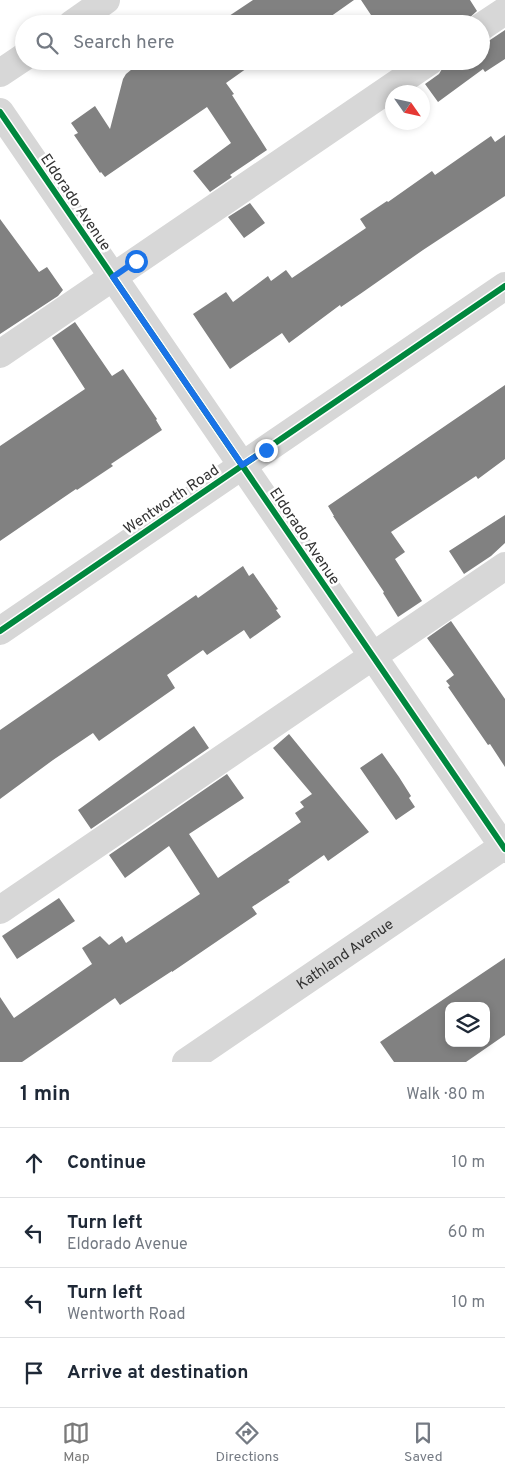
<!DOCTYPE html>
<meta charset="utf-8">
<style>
body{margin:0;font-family:Overpass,sans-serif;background:#f6f6f7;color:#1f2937}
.controls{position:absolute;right:15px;bottom:15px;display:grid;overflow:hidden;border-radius:10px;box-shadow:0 2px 8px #0003}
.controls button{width:45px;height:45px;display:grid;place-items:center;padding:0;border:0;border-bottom:1px solid #e0e1e3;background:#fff;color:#1f2937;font:25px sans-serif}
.compass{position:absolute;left:385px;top:85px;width:45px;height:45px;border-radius:50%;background:#fff;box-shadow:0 2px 8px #0003;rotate:124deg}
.stop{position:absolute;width:15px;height:15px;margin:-11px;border:4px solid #1a73e8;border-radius:50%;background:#fff}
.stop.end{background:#1a73e8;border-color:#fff;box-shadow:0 1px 5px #0008}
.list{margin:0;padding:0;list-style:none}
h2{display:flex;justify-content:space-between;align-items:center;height:65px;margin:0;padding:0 20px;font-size:21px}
h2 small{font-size:16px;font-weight:400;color:#747a83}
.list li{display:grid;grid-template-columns:32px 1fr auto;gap:15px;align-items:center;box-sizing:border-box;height:70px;padding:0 20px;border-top:1px solid #e0e1e3}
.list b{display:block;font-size:19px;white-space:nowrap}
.list p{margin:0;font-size:16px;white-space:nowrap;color:#747a83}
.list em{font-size:16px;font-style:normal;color:#747a83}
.icon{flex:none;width:28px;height:28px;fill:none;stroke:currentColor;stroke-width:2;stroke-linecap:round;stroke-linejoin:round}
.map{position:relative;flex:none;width:505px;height:1062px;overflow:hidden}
.search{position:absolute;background:#fff;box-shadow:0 2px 8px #0003;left:15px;right:15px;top:15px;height:55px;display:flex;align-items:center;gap:12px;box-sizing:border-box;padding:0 18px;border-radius:28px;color:#747a83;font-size:19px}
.sheet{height:345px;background:#fff}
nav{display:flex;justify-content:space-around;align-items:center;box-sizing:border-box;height:70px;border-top:1px solid #e0e1e3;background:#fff;font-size:14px;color:#747a83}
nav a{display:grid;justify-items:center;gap:2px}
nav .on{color:#7a7a7a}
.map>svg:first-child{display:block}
.building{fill:#818181;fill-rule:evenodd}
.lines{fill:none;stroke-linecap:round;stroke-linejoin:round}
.minor{stroke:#d7d7d7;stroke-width:28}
.cycleway-casing{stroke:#fff;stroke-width:9}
.cycleway{stroke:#00873e;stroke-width:6}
.route{stroke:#1a73e8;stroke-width:6}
.labels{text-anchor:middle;stroke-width:5;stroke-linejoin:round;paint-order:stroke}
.street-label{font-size:15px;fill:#333;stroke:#fff}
</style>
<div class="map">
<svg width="505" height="1062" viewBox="0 0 505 1062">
<rect width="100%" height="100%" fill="#fff"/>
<path class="building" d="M 253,0 L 354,0 L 320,24 L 226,24 L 223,20 Z
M 361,0 L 470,0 L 477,11 L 467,20 L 466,24 L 377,24 Z
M 505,30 L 505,59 L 485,72 L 483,69 L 438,102 L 425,84 L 439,74 L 445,64 L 449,61 L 481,61 L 481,43 L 490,40 Z
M 153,61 L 257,61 L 226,83 L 234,94 L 232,95 L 267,150 L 230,175 L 232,177 L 210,192 L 193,171 L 231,143 L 207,107 L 105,177 L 101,172 L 100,173 L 74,135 L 78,133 L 71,123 L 95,106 L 110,129 L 123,79 L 126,74 L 137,65 Z
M 505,135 L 505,196 L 423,250 L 363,292 L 341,307 L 340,305 L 289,343 L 282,333 L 230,369 L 193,314 L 226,292 L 233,302 L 268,276 L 271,281 L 286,270 L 292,278 L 366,228 L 360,219 L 387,201 L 388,202 L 432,171 L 435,175 L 491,136 L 495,142 Z
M 250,203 L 265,223 L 244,238 L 228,217 Z
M 0,219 L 39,272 L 47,267 L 63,290 L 58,296 L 0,334 Z
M 75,322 L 112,376 L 123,369 L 157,419 L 156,420 L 162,430 L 111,464 L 113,466 L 77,490 L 76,489 L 0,541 L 0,446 L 85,389 L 52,338 Z
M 505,385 L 505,459 L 478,479 L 476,476 L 391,532 L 405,552 L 395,559 L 422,601 L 398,617 L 383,593 L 384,592 L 333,516 L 334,516 L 328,506 Z
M 505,515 L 505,543 L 491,556 L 464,574 L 449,551 Z
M 243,566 L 249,576 L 253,573 L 278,609 L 276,610 L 281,617 L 250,639 L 244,630 L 207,655 L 203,650 L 167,675 L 175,688 L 99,741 L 93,733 L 53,760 L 0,799 L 0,730 L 196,595 L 198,598 Z
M 451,621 L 505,699 L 505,767 L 490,744 L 488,745 L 448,687 L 450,686 L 446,681 L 454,675 L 427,638 Z
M 194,726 L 209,748 L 91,829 L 78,810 Z
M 289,734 L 369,832 L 328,861 L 324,855 L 288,880 L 290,882 L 252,907 L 257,914 L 172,972 L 172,971 L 120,1005 L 115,998 L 22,1062 L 0,1062 L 0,997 L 14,1018 L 92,964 L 82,948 L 100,936 L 109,945 L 122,936 L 126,943 L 200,894 L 169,846 L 125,878 L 109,855 L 227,774 L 244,798 L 189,834 L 218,878 L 301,822 L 295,813 L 304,807 L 300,802 L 312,794 L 273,748 Z
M 382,753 L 399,777 L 411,796 L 409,798 L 415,807 L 396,820 L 360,768 Z
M 59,898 L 75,921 L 17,959 L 2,936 Z
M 505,958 L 505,1035 L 466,1062 L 394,1062 L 380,1042 ZM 449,1006 L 486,1006 L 486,1043 L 449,1043 Z"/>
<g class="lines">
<g class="minor">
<path d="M 72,24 L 106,0"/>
<path d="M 481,27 L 505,11"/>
<path d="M 0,73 L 24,57"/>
<path d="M 0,112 L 505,849"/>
<path d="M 0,354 L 430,61"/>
<path d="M 0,631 L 505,286"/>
<path d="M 0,910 L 505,566"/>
<path id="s1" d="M 186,1062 L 505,845"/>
</g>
<defs>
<path id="cycleway" d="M 0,112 L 505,849
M 0,631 L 505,286"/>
</defs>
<use href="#cycleway" class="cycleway-casing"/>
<use href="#cycleway" class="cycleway"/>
</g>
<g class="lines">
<path class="route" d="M 136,261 L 113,277 L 242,465 L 266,450"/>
</g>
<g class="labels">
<g class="street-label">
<text transform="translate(76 202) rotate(56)" y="5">Eldorado Avenue</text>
<text transform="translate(171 499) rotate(-34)" y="5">Wentworth Road</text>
<text transform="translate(305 536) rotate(56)" y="5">Eldorado Avenue</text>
<text dy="5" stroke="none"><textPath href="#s1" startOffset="192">Kathland Avenue</textPath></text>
</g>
</g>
</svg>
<div class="controls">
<button><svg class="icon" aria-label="layers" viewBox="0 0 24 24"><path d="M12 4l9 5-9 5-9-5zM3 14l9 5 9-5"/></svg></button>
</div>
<svg class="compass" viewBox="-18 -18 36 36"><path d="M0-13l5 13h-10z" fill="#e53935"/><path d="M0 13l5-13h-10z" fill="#747a83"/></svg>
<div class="stop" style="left:136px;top:261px"></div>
<div class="stop end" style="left:266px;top:450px"></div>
<div class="search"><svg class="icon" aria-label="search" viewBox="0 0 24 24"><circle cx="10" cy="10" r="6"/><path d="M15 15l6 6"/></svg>Search here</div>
</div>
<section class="sheet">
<h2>1 min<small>Walk · 80 m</small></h2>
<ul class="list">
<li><svg class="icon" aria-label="ahead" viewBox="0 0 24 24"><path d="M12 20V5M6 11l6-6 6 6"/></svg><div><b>Continue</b></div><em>10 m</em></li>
<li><svg class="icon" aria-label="left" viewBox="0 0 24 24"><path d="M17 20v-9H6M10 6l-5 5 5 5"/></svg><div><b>Turn left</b><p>Eldorado Avenue</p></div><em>60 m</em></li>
<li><svg class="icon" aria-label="left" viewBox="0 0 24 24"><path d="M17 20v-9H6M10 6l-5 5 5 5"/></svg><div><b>Turn left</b><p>Wentworth Road</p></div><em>10 m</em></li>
<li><svg class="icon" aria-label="arrive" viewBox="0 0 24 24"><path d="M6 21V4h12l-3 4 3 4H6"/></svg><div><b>Arrive at destination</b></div></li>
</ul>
</section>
<nav>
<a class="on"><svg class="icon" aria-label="map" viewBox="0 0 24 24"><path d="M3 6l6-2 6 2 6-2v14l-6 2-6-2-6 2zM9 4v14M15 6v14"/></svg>Map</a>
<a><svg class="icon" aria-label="directions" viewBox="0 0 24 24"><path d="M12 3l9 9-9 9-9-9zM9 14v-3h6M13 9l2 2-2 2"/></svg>Directions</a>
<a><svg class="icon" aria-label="saved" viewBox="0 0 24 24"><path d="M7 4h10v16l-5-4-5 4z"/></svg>Saved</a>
</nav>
